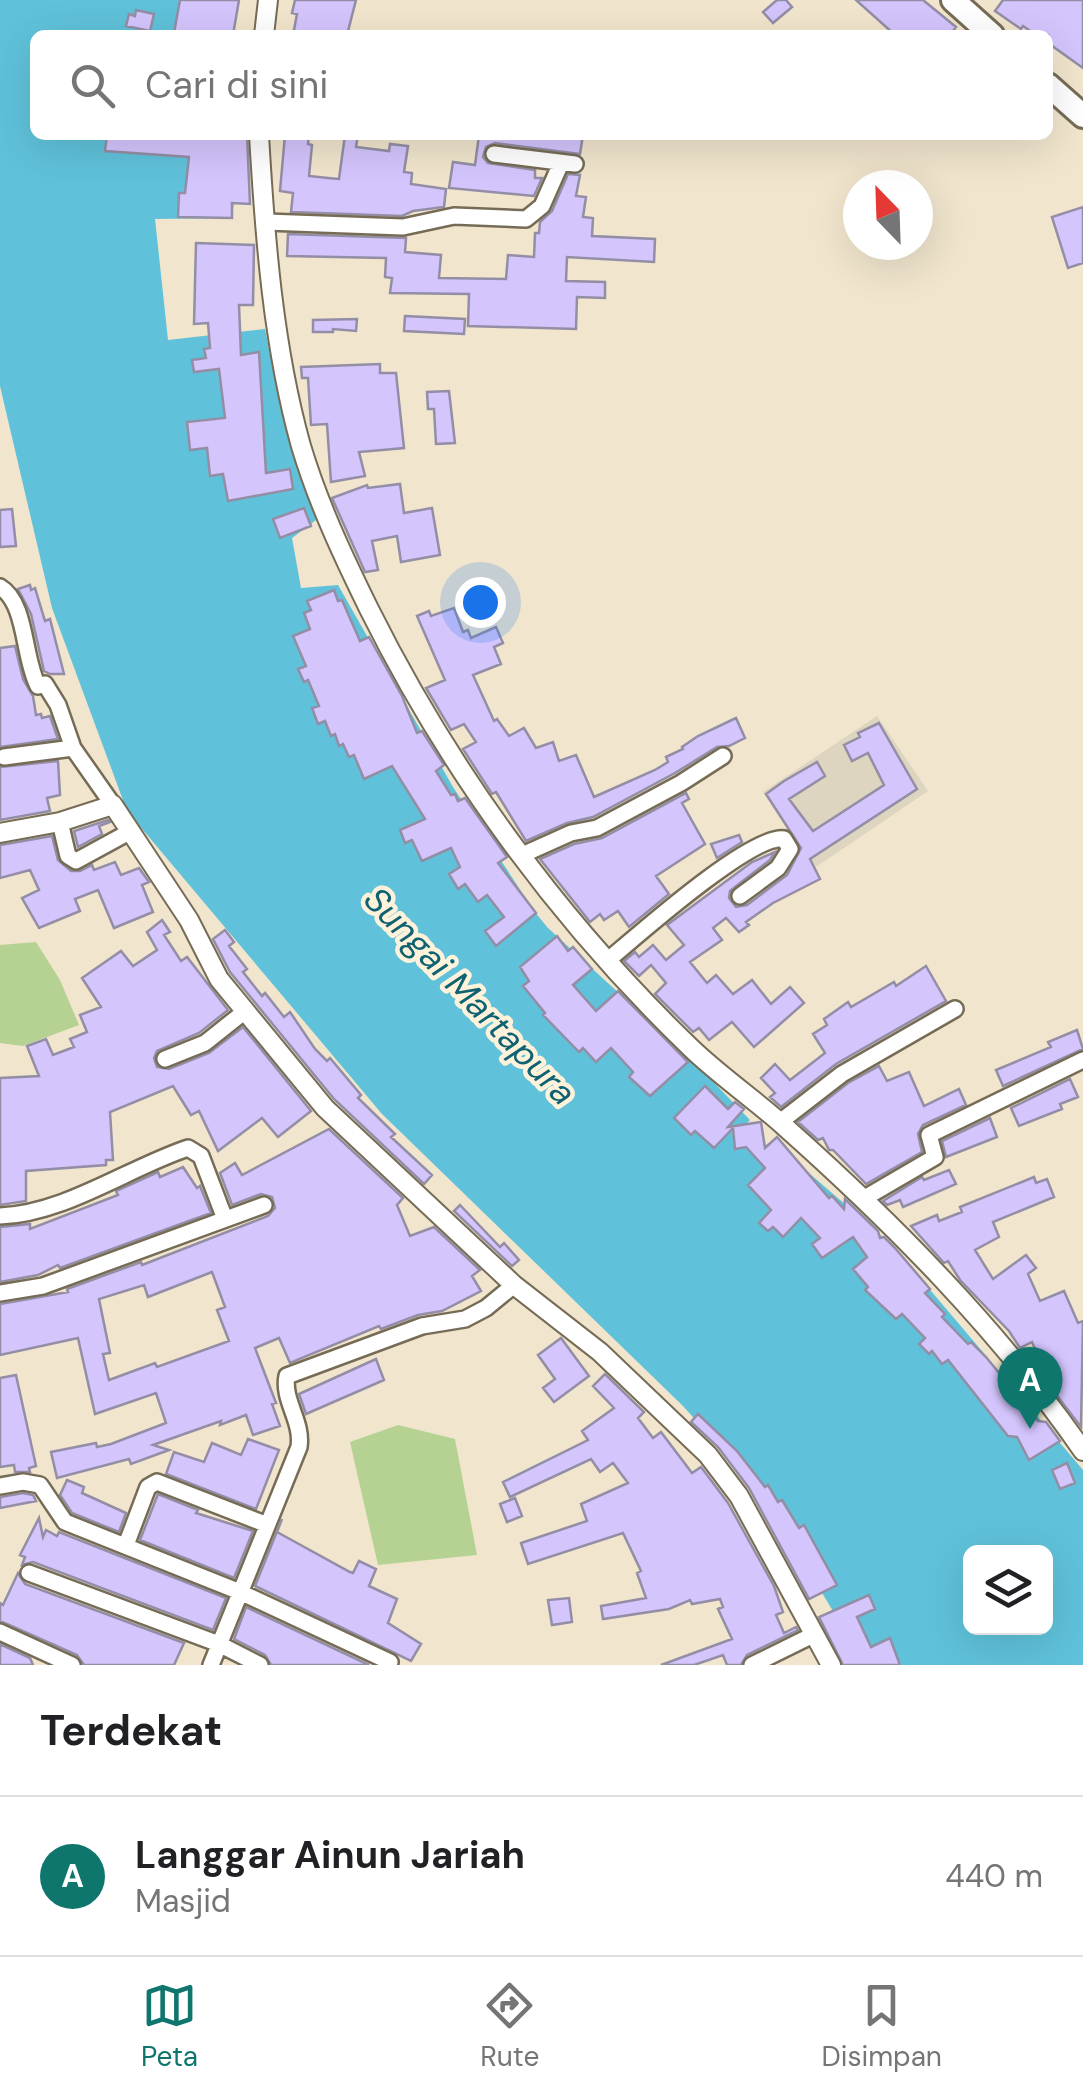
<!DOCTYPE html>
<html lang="id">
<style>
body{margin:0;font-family:"DM Sans",sans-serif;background:#f6f6f6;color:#202124}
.controls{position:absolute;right:30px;bottom:30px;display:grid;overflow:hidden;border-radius:15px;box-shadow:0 10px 40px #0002}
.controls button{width:90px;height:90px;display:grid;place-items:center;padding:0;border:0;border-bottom:2px solid #e0e0e0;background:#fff;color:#202124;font:50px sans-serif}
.compass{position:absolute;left:843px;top:170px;width:90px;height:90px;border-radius:50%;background:#fff;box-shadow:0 10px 40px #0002;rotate:337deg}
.you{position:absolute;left:480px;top:602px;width:35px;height:35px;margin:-25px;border:8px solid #fff;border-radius:50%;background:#1a73e8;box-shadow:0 0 0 15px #1a73e833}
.badge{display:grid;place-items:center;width:65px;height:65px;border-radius:50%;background:#0f766e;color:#fff;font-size:32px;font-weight:700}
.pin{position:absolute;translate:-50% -82px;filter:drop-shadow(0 2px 5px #0008)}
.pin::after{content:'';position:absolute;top:52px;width:35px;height:30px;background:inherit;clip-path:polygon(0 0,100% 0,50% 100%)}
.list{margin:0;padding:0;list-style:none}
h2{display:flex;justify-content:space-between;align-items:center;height:130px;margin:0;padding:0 40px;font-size:42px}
h2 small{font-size:32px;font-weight:400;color:#757577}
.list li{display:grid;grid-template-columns:65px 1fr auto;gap:30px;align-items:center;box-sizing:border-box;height:160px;padding:0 40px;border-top:2px solid #e0e0e0}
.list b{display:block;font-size:38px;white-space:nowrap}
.list p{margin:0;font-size:32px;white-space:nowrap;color:#757577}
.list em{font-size:32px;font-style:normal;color:#757577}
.icon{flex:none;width:55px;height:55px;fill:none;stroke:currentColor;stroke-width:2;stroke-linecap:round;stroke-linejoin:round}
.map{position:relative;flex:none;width:1083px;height:1665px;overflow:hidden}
.search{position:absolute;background:#fff;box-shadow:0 10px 40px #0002;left:30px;right:30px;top:30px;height:110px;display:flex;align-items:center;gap:25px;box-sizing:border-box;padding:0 35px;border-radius:15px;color:#757577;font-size:38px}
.sheet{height:290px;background:#fff}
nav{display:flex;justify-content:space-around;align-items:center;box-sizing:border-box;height:140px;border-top:2px solid #e0e0e0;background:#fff;font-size:28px;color:#757577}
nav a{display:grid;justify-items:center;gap:5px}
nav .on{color:#0f766e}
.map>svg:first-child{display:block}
.education{fill:#ded5c1}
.green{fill:#b5d293}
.water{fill:#5fc2da;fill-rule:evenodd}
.building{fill:#d4c5fd;stroke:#938ea5;stroke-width:2.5;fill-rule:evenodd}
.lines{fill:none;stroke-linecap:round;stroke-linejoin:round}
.minor-casing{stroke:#766c56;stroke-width:20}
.tertiary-casing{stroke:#766c56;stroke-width:22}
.primary-casing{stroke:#766c56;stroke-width:28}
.minor{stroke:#fff;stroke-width:15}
.tertiary{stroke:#fff;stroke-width:18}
.primary{stroke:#fff;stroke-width:22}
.labels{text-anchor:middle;stroke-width:9;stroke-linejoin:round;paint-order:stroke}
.water-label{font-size:35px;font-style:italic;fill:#0e6272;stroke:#fef2da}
</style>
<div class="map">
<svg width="1083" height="1665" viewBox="0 0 1083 1665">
<rect width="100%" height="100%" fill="#f1e5cd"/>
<path class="education" d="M 877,716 L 928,791 L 816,867 L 763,792 Z"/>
<path class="green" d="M 36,942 L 60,980 L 79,1025 L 23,1046 L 0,1043 L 0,945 Z
M 398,1425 L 455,1439 L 477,1555 L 378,1565 L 350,1442 Z"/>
<path class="water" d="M 0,0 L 193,0 L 190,18 L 235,35 L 35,35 L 35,135 L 241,135 L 242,165 L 231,218 L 155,219 L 168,340 L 265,329 L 278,394 L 316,520 L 292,538 L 301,588 L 338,585 L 453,787 L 534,911 L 548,928 L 696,1064 L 750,1120 L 735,1136 L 752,1154 L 772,1141 L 892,1245 L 1083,1470 L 1083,1665 L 865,1665 L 765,1497 L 683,1406 L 382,1114 L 127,811 L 52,608 L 0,386 ZM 970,1552 L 1046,1552 L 1046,1628 L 970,1628 Z"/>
<path class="building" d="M 180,0 L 239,0 L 233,35 L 174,33 Z
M 295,0 L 356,0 L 347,35 L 293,35 L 297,14 L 292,13 Z
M 777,0 L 786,0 L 792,7 L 773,23 L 763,12 Z
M 856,0 L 923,0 L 956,27 L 950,35 L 895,35 Z
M 1003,0 L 1083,0 L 1083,68 L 1048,43 L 1048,35 L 1036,35 L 1023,26 L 1021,29 L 995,11 Z
M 136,10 L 154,14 L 150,31 L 126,26 L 129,14 L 135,16 Z
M 107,135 L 236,138 L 237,135 L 247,135 L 250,204 L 232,203 L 232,218 L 178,217 L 179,193 L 185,193 L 189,157 L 105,151 Z
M 285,135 L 309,135 L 308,144 L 312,145 L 309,176 L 328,178 L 339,179 L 345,135 L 358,135 L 356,147 L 389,151 L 390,144 L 408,146 L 404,172 L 412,173 L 411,184 L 446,189 L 444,207 L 413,211 L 402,216 L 291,212 L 293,193 L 280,191 Z
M 479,135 L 583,135 L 580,154 L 495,143 L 486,147 L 483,157 L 488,163 L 535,170 L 535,178 L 542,178 L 534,196 L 449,188 L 453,162 L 475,165 Z
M 568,174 L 580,175 L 576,196 L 586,197 L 583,217 L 593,218 L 592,236 L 655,239 L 654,262 L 567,257 L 566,281 L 605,282 L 605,298 L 577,297 L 576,329 L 468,326 L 469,294 L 390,293 L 392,278 L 385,277 L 386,258 L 287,256 L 288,234 L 406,238 L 405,252 L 441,255 L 439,278 L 506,279 L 508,255 L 534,257 L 535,233 L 539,233 L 540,222 L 552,211 Z
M 1083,207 L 1083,263 L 1068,268 L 1052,217 Z
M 196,243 L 254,245 L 253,305 L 239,305 L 241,355 L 259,352 L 266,473 L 290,469 L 293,489 L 228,501 L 223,474 L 210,476 L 207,448 L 190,450 L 187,422 L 225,418 L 219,369 L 194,372 L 192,360 L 206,358 L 204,349 L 210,348 L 208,323 L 194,324 Z
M 405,316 L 465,319 L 464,334 L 404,331 Z
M 357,319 L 356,331 L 333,329 L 333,332 L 313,332 L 313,320 Z
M 380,364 L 380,373 L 396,373 L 404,448 L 359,452 L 365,476 L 331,482 L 327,424 L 311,425 L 308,378 L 302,378 L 301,367 Z
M 449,391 L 455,443 L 436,444 L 434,409 L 428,409 L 427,392 Z
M 400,484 L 404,513 L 432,508 L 440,555 L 401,562 L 397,536 L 372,541 L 378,570 L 365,572 L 332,498 L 367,485 L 368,488 Z
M 304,508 L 311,526 L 280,538 L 273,519 Z
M 12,509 L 16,546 L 0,547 L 0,510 Z
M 30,585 L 31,590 L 35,588 L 45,621 L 50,619 L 64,674 L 50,674 L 44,671 L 31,614 L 18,589 Z
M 334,590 L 338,601 L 342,600 L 360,641 L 369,637 L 402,696 L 417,733 L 422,731 L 444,765 L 436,771 L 451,795 L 455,794 L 458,801 L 465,798 L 507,857 L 498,863 L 536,913 L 496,946 L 485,931 L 504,917 L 487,895 L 478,902 L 465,884 L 458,889 L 449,874 L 460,867 L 451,848 L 422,861 L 412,840 L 405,843 L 400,830 L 425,819 L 392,766 L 364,779 L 354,755 L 349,757 L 343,744 L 339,746 L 335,734 L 331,736 L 325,721 L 318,724 L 312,708 L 319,706 L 308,680 L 304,682 L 298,669 L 306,666 L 293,636 L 310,629 L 304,613 L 311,610 L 307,601 Z
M 454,608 L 463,632 L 468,630 L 471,638 L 496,627 L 503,643 L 494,647 L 501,664 L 473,675 L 494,721 L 497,719 L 509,736 L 524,728 L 536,748 L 553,742 L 559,761 L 576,755 L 594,797 L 655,770 L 668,762 L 666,757 L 683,749 L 682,747 L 698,736 L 736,718 L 745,738 L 729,746 L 717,747 L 675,773 L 593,817 L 567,823 L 526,841 L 496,792 L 492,794 L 463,749 L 476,742 L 464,724 L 451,730 L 426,688 L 445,680 L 417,616 L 429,611 L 431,616 Z
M 15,646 L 23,679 L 33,696 L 36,715 L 41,714 L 42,718 L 50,716 L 58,739 L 0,747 L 0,648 Z
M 879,723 L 917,789 L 810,859 L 820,879 L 773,903 L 746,922 L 749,925 L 739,932 L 726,918 L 713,928 L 722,940 L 690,962 L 707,983 L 716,975 L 733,994 L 752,980 L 771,1004 L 790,987 L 804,1003 L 754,1047 L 732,1022 L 709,1040 L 699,1028 L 693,1032 L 655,994 L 666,983 L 651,965 L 639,976 L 624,961 L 635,952 L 639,957 L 653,945 L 666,960 L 684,945 L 667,925 L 752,862 L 775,852 L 770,860 L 730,891 L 729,898 L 736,907 L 747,905 L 787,875 L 801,848 L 766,794 L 784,781 L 817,762 L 825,776 L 789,799 L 813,831 L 884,785 L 868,753 L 852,761 L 844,745 L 860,737 L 858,733 Z
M 58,761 L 60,795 L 47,798 L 50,811 L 0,820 L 0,767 Z
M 686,793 L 689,799 L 682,803 L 705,844 L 656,876 L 669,894 L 629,927 L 618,911 L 604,920 L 600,914 L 590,922 L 540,859 L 574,844 L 602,838 Z
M 108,820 L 110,822 L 99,826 L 102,834 L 78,847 L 74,831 Z
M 739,835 L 742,842 L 717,858 L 711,844 Z
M 52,836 L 58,860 L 71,871 L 80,871 L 92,865 L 94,870 L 115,862 L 121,875 L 139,868 L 149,882 L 142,885 L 153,912 L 114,928 L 98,890 L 75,899 L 80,911 L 39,928 L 22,898 L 39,890 L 30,870 L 0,878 L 0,845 Z
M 162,920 L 170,932 L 164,935 L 181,961 L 187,957 L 228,1010 L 199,1033 L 157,1051 L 154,1058 L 157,1067 L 169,1069 L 209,1053 L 243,1027 L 311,1111 L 278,1137 L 262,1118 L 218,1151 L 199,1111 L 191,1115 L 173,1086 L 110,1112 L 113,1160 L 106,1160 L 106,1165 L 26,1171 L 26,1201 L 0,1205 L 0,1078 L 39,1076 L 27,1046 L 46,1039 L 53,1055 L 74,1047 L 70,1039 L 87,1032 L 80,1015 L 101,1007 L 82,978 L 121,951 L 133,966 L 157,950 L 147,932 Z
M 225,930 L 234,942 L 229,946 L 247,969 L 243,972 L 262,996 L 265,993 L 284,1017 L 290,1012 L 315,1049 L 327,1061 L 330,1058 L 361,1095 L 358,1098 L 395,1134 L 391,1137 L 432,1175 L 424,1184 L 334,1099 L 230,972 L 213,939 Z
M 557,936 L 568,951 L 573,947 L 592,969 L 573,985 L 596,1011 L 618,991 L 688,1062 L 650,1096 L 629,1077 L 633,1072 L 611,1048 L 596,1062 L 583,1048 L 579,1052 L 543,1015 L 545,1013 L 523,986 L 529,981 L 520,967 Z
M 926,966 L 946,1001 L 836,1064 L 781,1107 L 770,1097 L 775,1093 L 761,1078 L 775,1064 L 790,1080 L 825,1053 L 813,1034 L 827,1025 L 824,1019 L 848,1002 L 851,1007 L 894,982 L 896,986 Z
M 1077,1030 L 1083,1049 L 1003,1086 L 996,1070 L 1051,1047 L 1048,1042 Z
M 879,1066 L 887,1081 L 909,1072 L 924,1106 L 959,1089 L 966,1105 L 923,1125 L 918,1134 L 922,1152 L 866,1184 L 833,1150 L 829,1150 L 823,1138 L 818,1140 L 798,1122 L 848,1083 Z
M 1070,1079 L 1078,1097 L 1060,1104 L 1062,1109 L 1019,1126 L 1011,1108 Z
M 705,1086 L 728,1109 L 735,1102 L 744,1109 L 728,1127 L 761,1122 L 765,1148 L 777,1137 L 829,1198 L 832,1196 L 844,1209 L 845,1199 L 878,1231 L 880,1238 L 884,1237 L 895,1248 L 930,1289 L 925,1293 L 945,1314 L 942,1317 L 968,1344 L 971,1342 L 986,1357 L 1038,1421 L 1046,1422 L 1060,1441 L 1029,1460 L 1017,1437 L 1008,1436 L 948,1360 L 942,1364 L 932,1351 L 929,1354 L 919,1344 L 925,1338 L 902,1314 L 896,1319 L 865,1290 L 868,1287 L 853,1269 L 867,1257 L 853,1237 L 822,1258 L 812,1244 L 820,1238 L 801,1218 L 783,1237 L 773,1227 L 768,1231 L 759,1223 L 771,1210 L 748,1185 L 765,1168 L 746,1147 L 735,1149 L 733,1128 L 714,1148 L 695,1131 L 691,1135 L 674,1118 Z
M 990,1118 L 997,1137 L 946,1157 L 942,1141 Z
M 329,1129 L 403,1198 L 397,1205 L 410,1236 L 434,1227 L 480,1270 L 472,1276 L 481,1291 L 442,1311 L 418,1315 L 381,1329 L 379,1326 L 290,1363 L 279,1338 L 255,1348 L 276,1403 L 272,1404 L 280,1426 L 253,1435 L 246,1415 L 220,1425 L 221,1421 L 153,1445 L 169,1450 L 131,1464 L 129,1459 L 57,1478 L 51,1452 L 96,1443 L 97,1447 L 111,1444 L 166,1423 L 156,1393 L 95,1414 L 78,1338 L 0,1355 L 0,1304 L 68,1292 L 67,1289 L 141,1262 L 142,1265 L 268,1216 L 275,1208 L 272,1197 L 261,1194 L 232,1205 L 220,1173 L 235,1163 L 242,1175 ZM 212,1272 L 225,1307 L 217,1310 L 229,1341 L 157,1367 L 155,1363 L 109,1380 L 103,1354 L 110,1353 L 99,1299 L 144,1285 L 148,1297 Z
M 183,1167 L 197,1188 L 200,1186 L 211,1213 L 60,1268 L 58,1265 L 38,1275 L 0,1282 L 0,1227 L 30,1224 L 30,1229 L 118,1195 L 116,1191 L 158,1172 L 160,1177 Z
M 949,1170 L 956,1184 L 903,1207 L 900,1200 L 887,1205 L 883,1201 L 922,1177 L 924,1180 Z
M 1034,1177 L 1036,1183 L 1047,1179 L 1054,1197 L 993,1222 L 999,1237 L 975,1250 L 993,1279 L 1026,1255 L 1036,1268 L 1028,1274 L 1040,1301 L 1064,1291 L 1078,1323 L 1083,1321 L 1081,1427 L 1052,1389 L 1032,1342 L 1020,1348 L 1009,1331 L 960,1280 L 948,1261 L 944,1263 L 911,1226 L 937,1215 L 939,1221 L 962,1212 L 960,1207 Z
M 460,1205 L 500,1247 L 504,1243 L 519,1260 L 512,1266 L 454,1211 Z
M 561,1338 L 589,1376 L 554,1402 L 543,1388 L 555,1379 L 538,1355 Z
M 376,1359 L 384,1380 L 306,1414 L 299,1394 Z
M 605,1374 L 644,1412 L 638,1418 L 653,1438 L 661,1432 L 692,1473 L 701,1467 L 728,1503 L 774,1586 L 783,1612 L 776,1615 L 784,1633 L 796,1627 L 798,1630 L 747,1655 L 741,1665 L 727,1665 L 723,1655 L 694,1665 L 661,1665 L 732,1639 L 718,1609 L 723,1607 L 720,1599 L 692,1604 L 690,1600 L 669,1609 L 603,1619 L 601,1606 L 646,1598 L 637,1573 L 641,1571 L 623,1533 L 528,1564 L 521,1543 L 587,1521 L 581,1504 L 628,1483 L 613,1463 L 600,1472 L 591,1459 L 510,1497 L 503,1482 L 588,1440 L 582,1431 L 614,1408 L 593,1386 Z
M 16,1375 L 36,1466 L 29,1468 L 30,1472 L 15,1472 L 14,1465 L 0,1467 L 0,1378 Z
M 698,1414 L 737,1451 L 765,1487 L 768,1485 L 778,1502 L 782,1500 L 799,1528 L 804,1525 L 837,1585 L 809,1599 L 749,1488 L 718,1447 L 691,1422 Z
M 248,1439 L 279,1450 L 256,1509 L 166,1474 L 174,1452 L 204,1462 L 212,1443 L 241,1455 Z
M 1067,1463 L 1075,1483 L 1060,1489 L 1052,1470 Z
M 67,1480 L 84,1487 L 82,1493 L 126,1513 L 119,1532 L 72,1513 L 60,1495 Z
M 23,1493 L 33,1495 L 36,1501 L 0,1508 L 0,1497 Z
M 158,1494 L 198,1510 L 196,1513 L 253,1531 L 234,1578 L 140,1540 Z
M 515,1498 L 522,1516 L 507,1522 L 500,1504 Z
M 39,1518 L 43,1537 L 46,1530 L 57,1536 L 59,1532 L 226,1598 L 213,1630 L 33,1562 L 22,1565 L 25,1557 L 20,1555 Z
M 282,1519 L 277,1532 L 350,1572 L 353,1573 L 359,1561 L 376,1569 L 369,1586 L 397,1599 L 388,1623 L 421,1644 L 411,1661 L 255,1586 Z
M 18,1573 L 25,1584 L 184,1643 L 174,1665 L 84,1665 L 77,1655 L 0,1621 L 0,1603 L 3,1605 Z
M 869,1595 L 875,1609 L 857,1617 L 871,1647 L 890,1638 L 900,1665 L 843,1665 L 819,1617 Z
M 569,1598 L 572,1622 L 552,1625 L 548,1600 Z
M 246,1607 L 369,1665 L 271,1665 L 265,1655 L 234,1639 Z
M 0,1644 L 30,1658 L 33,1665 L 0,1665 Z"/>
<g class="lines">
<defs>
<path id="minor" d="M 494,154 L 575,164
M 266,222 L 403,227 L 454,216 L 526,219 L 542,206 L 561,163
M 0,587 C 27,603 23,658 38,686 L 45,684 L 58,705 L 73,748 L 113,805
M 4,757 L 73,748
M 60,822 L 68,856 L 76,861 L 131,831
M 522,855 L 571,833 L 597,828 L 681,783 L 723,756
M 607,961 C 637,936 751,834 784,839 L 790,849 L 778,868 L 740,896
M 165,1059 L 205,1043 L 244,1012
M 780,1122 L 842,1074 L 955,1009
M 863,1199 L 935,1157 L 929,1135 L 1083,1060
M 0,1216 C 64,1214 128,1168 188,1148 L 201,1156 L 225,1219
M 0,1293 L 43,1286 L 264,1205
M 0,1486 L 23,1482 L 40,1485 L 65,1522 L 240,1592 L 390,1662
M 126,1545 L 148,1487 L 157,1482 L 265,1524
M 29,1573 L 219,1644 L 260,1665
M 0,1632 L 72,1665
M 211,1665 L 299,1447 C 303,1421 282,1400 287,1376 L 422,1326 L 465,1319 L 486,1308 L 514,1285
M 752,1665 L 815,1634"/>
<path id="tertiary" d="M 264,35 L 268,0
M 259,135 C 265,238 273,346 301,446 C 318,503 343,556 369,609 C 450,772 560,922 691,1048 C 720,1076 754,1099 784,1126 C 893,1223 999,1330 1083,1451
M 0,833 L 60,822 L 113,805 L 189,920 L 219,979 L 325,1108 L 514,1285 L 600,1352 L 708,1455 L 739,1496 L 831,1665"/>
<path id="primary" d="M 953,0 L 992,35
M 1048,85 L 1083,116"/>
</defs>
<use href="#minor" class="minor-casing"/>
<use href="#tertiary" class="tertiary-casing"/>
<use href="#primary" class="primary-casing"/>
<use href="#minor" class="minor"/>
<use href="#tertiary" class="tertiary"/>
<use href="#primary" class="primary"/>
</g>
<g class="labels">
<g class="water-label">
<text transform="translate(470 996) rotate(46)" y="12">Sungai Martapura</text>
</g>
</g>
</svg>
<div class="controls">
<button><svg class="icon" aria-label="layers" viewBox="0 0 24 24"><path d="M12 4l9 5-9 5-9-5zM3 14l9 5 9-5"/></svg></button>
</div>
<svg class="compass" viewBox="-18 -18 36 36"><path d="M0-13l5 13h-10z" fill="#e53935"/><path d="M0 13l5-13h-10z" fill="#757577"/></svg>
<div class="you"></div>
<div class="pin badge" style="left:1030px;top:1429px">A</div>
<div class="search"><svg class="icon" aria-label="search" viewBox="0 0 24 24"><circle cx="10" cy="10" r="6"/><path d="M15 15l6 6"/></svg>Cari di sini</div>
</div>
<section class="sheet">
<h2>Terdekat<small></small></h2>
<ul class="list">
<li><span class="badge">A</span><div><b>Langgar Ainun Jariah</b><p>Masjid</p></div><em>440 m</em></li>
</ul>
</section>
<nav>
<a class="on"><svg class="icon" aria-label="map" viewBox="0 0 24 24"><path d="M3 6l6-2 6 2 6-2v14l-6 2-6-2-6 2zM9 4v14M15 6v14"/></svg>Peta</a>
<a><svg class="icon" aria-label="directions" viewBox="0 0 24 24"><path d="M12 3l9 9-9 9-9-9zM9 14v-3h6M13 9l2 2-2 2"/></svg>Rute</a>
<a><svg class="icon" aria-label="saved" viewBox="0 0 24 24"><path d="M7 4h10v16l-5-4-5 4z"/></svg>Disimpan</a>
</nav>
